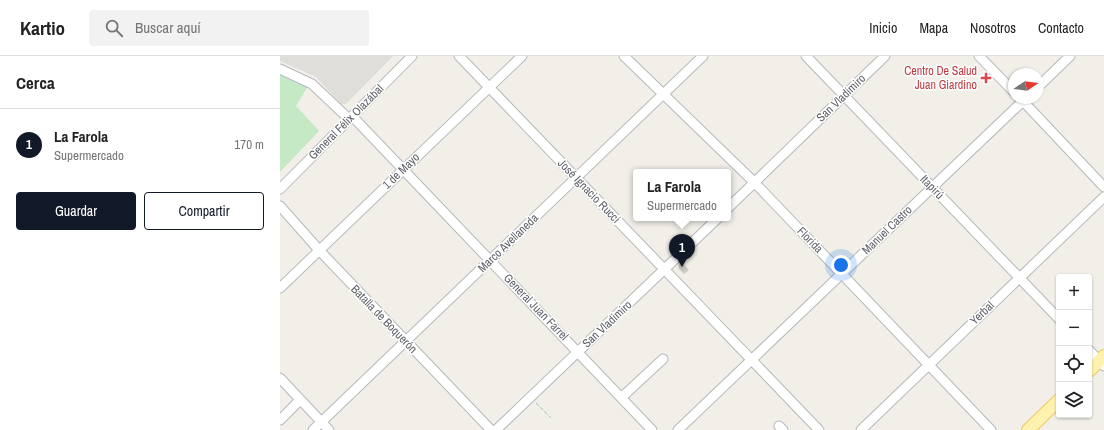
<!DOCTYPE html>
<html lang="es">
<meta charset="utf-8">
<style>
body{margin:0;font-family:"Archivo Narrow",sans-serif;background:#f2f2f2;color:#222}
.controls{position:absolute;right:12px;bottom:12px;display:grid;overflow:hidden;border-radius:4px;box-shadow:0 1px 3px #0004}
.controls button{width:36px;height:36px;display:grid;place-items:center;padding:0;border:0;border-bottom:1px solid #e0e0e0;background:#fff;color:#222;font:20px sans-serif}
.compass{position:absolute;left:728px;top:12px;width:36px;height:36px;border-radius:50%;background:#fff;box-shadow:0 1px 3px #0004;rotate:77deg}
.you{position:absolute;left:561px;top:209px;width:14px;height:14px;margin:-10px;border:3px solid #fff;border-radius:50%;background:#1a73e8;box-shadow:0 0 0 6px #1a73e833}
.badge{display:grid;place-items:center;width:26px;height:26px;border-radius:50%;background:#111827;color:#fff;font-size:13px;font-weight:700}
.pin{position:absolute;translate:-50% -33px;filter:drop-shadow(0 1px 2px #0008)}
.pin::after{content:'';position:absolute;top:21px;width:14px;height:12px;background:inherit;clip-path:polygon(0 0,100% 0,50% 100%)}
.popup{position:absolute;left:353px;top:113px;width:98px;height:52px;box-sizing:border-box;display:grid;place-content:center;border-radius:4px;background:#fff;filter:drop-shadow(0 1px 3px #0005);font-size:13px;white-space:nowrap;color:#767676}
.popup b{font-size:15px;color:#222}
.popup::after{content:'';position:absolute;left:50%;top:100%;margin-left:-8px;border:8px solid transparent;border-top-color:#fff}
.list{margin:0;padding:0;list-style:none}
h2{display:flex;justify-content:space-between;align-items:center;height:52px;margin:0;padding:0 16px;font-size:17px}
h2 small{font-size:13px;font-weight:400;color:#767676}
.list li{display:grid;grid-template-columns:26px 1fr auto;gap:12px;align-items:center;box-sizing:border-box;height:72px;padding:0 16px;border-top:1px solid #e0e0e0}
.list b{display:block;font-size:15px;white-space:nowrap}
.list p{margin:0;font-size:13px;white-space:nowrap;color:#767676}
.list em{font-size:13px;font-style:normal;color:#767676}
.actions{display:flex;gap:8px;padding:12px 16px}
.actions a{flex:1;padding:9px 0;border:1px solid #111827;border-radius:4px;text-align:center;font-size:14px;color:#111827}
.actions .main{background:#111827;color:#fff}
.icon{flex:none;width:22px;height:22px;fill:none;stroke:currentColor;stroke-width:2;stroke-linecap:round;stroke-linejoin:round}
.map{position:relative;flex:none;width:824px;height:374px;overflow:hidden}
header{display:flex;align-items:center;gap:24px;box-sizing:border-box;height:56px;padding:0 20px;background:#fff;border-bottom:1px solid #e0e0e0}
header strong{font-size:19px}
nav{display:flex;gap:22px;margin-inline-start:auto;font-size:14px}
.search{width:280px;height:36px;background:#f2f2f2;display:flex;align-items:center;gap:10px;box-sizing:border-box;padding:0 14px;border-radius:4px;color:#767676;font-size:15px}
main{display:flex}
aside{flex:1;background:#fff}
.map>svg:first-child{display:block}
.industrial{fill:#e0deda}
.green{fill:#c5e8c5}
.building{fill:#cccac5}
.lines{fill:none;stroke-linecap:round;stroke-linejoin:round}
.minor-casing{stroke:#b5b8bc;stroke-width:11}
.major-casing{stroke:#f2c960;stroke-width:14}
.path{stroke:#9cc7a9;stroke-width:1;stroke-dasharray:4 2;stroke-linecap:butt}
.minor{stroke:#fff;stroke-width:9}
.major{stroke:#fff2af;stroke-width:12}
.health-dot{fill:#e0444e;stroke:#fff;stroke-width:1.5}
.labels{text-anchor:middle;stroke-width:3;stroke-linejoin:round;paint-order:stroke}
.health-label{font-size:12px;fill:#be3a42;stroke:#fff;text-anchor:end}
.street-label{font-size:12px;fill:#5f6368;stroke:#fff}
</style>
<header>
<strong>Kartio</strong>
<div class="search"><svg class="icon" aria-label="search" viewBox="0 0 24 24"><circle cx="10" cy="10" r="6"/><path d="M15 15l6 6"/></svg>Buscar aquí</div>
<nav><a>Inicio</a><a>Mapa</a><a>Nosotros</a><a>Contacto</a></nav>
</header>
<main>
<aside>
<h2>Cerca<small></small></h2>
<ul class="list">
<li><span class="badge">1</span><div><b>La Farola</b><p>Supermercado</p></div><em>170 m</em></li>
</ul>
<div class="actions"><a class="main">Guardar</a><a>Compartir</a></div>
</aside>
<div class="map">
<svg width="824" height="374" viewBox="0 0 824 374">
<rect width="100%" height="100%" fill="#f1efe8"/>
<path class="industrial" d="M 0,0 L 113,0 L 66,48 L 61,48 L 36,21 L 0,5 Z"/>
<path class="green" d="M 0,17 L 28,30 L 16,50 L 39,75 L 0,116 Z"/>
<path class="building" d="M 401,206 L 409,214 L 404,218 L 399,213 L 399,208 Z"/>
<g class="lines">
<defs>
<path id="minor" d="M 179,0 L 539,374
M 344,0 L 474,126 L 711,374
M 526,0 L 779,263
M 699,0 L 734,36
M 0,13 L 32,28 L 69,63
M 758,31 L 790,0
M 740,42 L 824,131
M 72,60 L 372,374
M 0,133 L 132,0
M 0,150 L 39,194 L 211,374
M 448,152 L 605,0
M 0,232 L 242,0
M 809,294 L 824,310
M 0,322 L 49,374
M 342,341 L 383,303
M 0,364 L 20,344
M 499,370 L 503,374
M 33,374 L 423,0
M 216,374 L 438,162
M 398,374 L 746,42
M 581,374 L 824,141"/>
<path id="major" d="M 809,315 L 824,300
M 748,374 L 779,344"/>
</defs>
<use href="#minor" class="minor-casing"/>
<use href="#major" class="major-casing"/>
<path class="path" d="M 256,347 L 271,362"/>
<use href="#minor" class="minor"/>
<use href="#major" class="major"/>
</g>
<path class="health-dot" d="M704 16h4v4h4v4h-4v4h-4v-4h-4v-4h4z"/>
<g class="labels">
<g class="health-label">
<text x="697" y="19">Centro De Salud<tspan x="697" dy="14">Juan Giardino</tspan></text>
</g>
<g class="street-label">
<text transform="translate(561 42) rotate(-44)" y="4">San Vladimiro</text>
<text transform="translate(66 66) rotate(-45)" y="4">General Félix Olazábal</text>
<text transform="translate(121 115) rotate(-44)" y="4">1 de Mayo</text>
<text transform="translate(652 131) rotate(46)" y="4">Itapirú</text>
<text transform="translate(309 135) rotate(46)" y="4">José Ignacio Rucci</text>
<text transform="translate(607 174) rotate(-44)" y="4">Manuel Castro</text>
<text transform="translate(530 184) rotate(46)" y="4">Florida</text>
<text transform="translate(228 187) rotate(-44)" y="4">Marco Avellaneda</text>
<text transform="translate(256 251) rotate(46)" y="4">General Juan Farrel</text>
<text transform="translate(702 257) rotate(-44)" y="4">Yerbal</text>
<text transform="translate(104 263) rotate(46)" y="4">Batalla de Boquerón</text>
<text transform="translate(327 268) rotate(-43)" y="4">San Vladimiro</text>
</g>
</g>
</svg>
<div class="controls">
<button>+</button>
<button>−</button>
<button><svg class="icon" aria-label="locate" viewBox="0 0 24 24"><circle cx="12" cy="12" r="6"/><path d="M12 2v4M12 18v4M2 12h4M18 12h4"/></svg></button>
<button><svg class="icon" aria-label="layers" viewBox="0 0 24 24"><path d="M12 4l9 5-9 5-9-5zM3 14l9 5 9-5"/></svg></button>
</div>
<svg class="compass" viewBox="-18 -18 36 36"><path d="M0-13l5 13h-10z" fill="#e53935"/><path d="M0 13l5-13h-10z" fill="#767676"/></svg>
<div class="you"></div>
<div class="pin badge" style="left:402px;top:211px">1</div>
<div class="popup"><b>La Farola</b>Supermercado</div>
</div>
</main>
